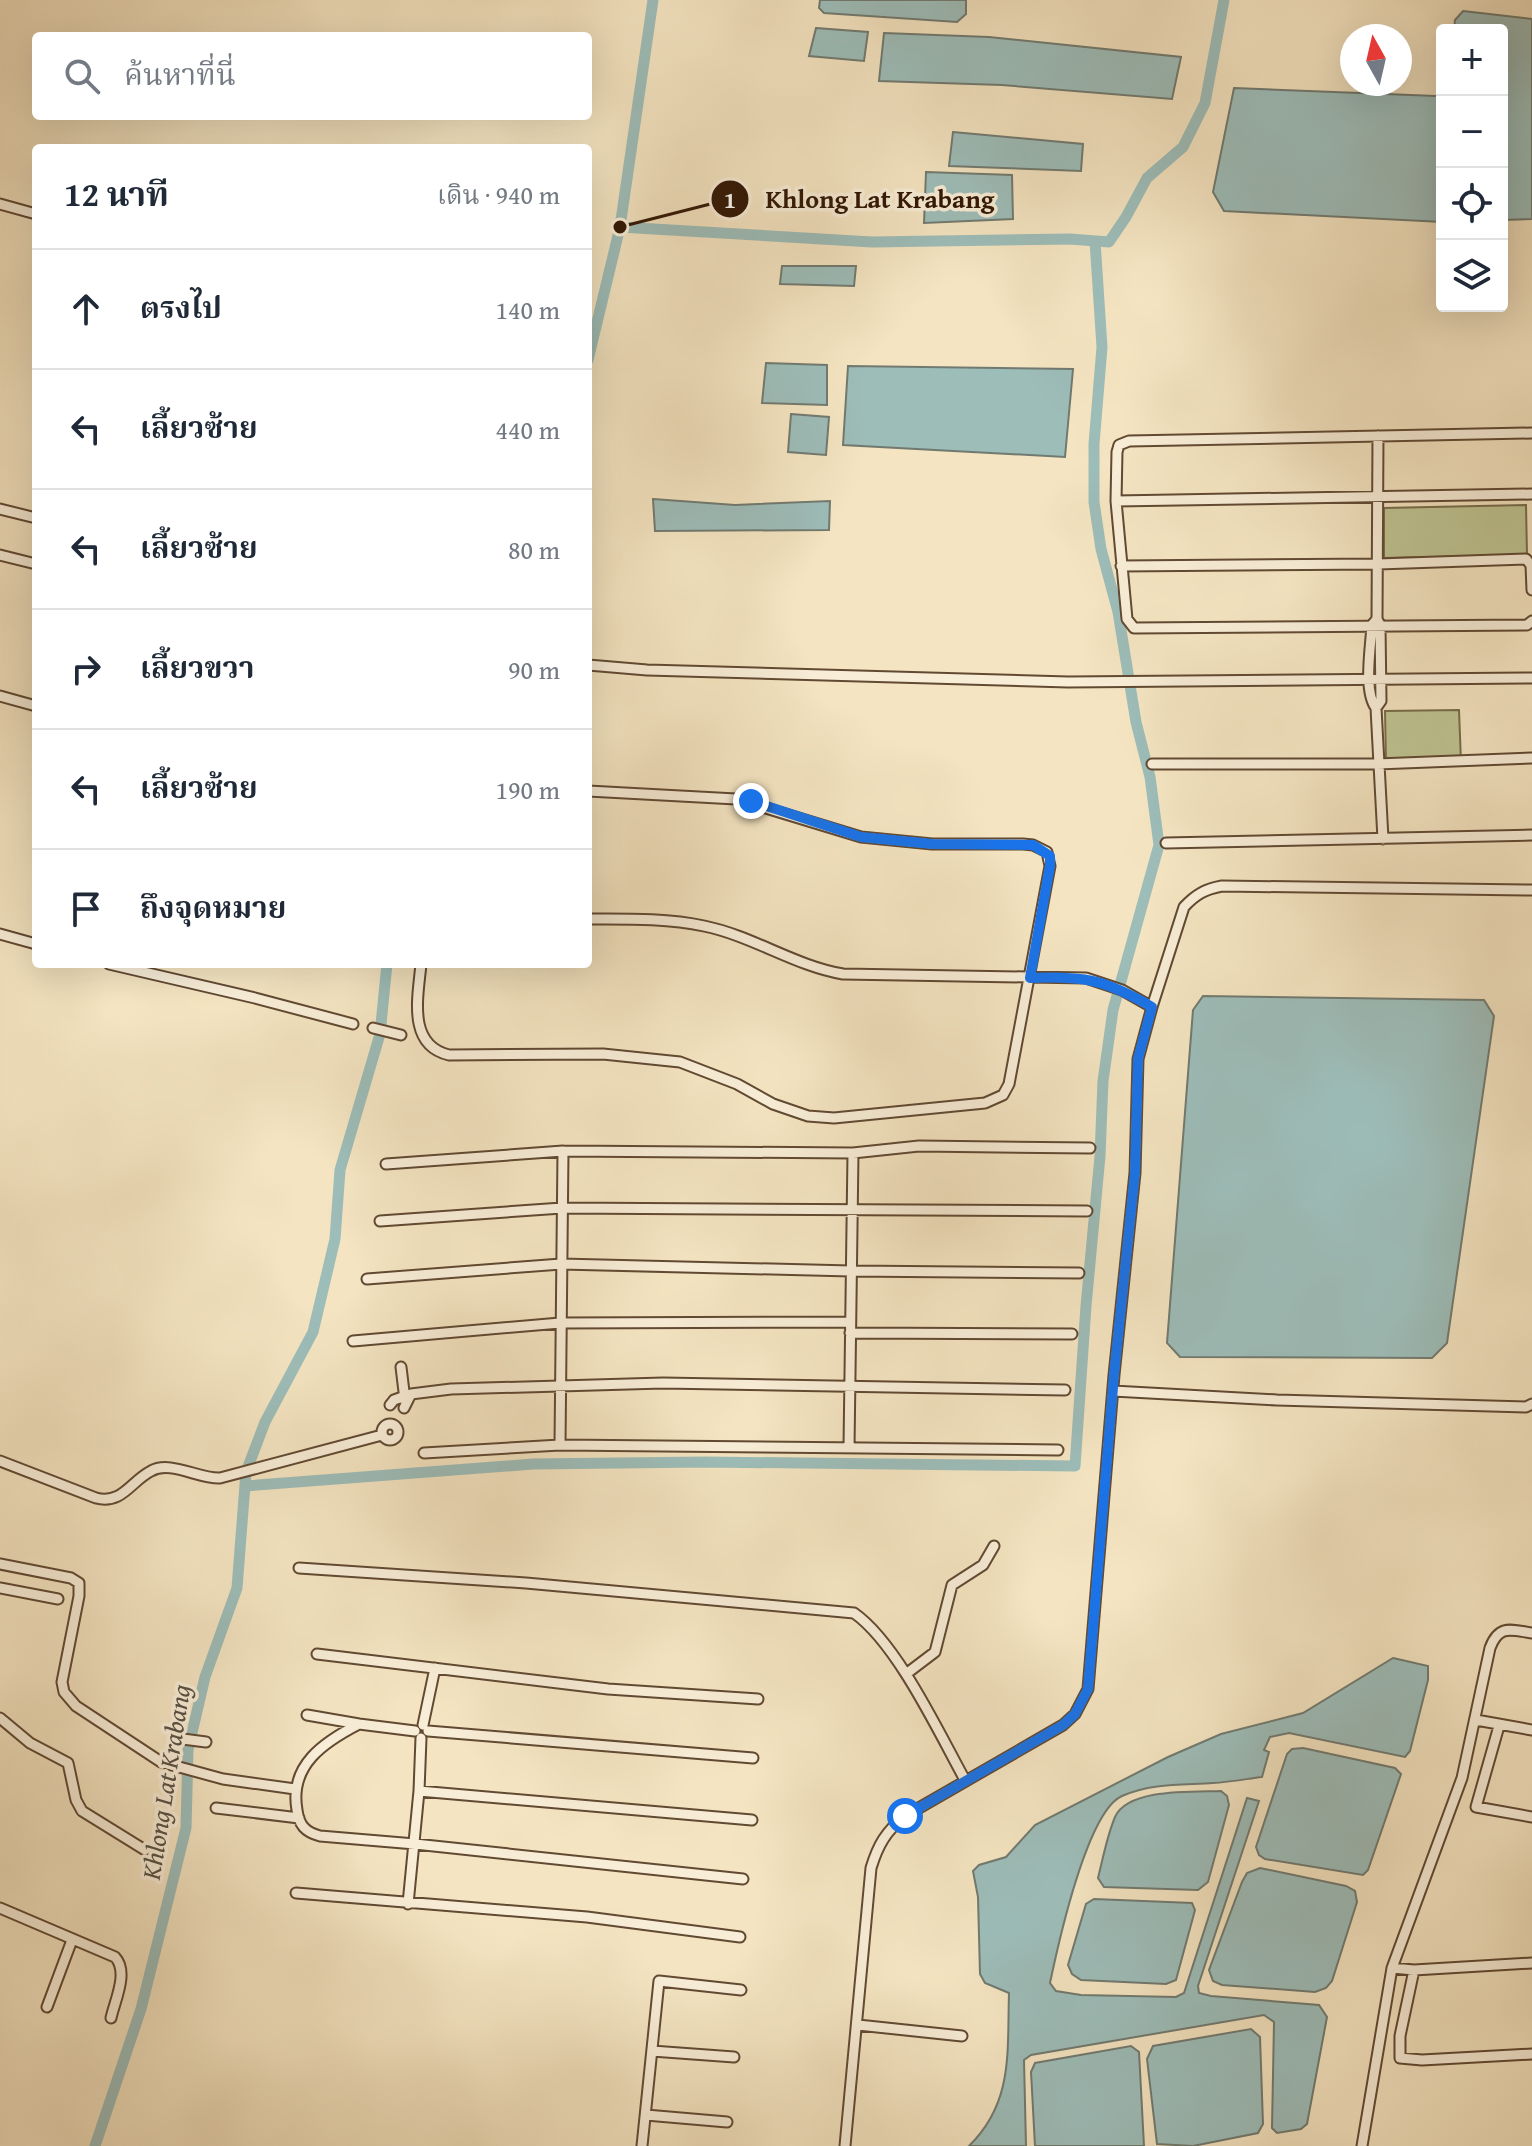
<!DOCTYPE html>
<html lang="th">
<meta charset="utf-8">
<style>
body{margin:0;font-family:"Gentium Book Plus","Noto Serif Thai",serif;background:#f6f6f7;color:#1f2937}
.controls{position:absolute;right:24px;top:24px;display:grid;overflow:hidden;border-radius:8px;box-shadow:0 8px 32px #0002}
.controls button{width:72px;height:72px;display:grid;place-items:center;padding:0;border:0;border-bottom:2px solid #e0e1e3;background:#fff;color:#1f2937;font:40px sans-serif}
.compass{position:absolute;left:1340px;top:24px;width:72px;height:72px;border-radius:50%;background:#fff;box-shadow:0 8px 32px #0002;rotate:352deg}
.stop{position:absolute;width:24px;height:24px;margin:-18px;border:6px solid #1a73e8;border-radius:50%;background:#fff}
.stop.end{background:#1a73e8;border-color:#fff;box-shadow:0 2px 8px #0008}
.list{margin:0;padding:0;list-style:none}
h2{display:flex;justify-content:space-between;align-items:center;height:104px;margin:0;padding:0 32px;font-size:34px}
h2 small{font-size:26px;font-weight:400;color:#747a83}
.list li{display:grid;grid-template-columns:52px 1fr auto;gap:24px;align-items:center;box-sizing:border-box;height:120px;padding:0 32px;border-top:2px solid #e0e1e3}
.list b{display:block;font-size:30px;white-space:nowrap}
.list em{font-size:26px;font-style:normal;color:#747a83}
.icon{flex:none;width:44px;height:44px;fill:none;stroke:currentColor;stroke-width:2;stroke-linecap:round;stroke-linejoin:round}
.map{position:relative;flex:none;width:1532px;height:2146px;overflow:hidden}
.search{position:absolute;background:#fff;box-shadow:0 8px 32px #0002;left:32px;top:32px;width:560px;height:88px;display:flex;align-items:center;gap:20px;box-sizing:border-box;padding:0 28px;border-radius:8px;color:#747a83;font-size:30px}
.panel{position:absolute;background:#fff;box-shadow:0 8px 32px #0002;left:32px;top:144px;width:560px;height:824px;border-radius:8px}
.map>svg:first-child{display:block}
.green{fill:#bec391;stroke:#776c4a;stroke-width:2}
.water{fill:#9dbdb9;stroke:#717a70;stroke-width:2}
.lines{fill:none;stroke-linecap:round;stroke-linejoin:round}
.canal{stroke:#9dbdb9;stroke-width:11}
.minor-casing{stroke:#614932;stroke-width:13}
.minor{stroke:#f8edd7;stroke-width:9}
.route{stroke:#1a73e8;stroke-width:10}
.labels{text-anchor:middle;stroke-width:7;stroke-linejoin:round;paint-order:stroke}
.water-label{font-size:26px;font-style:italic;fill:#565043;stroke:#f8edd7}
.leader{fill:none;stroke:#301503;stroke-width:3}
.callout-dot{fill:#301503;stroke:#f8edd7;stroke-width:3}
.mark-label{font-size:24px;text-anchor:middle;font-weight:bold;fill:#fff}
.callout-label{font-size:26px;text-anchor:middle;font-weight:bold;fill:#301503;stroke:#f8edd7;stroke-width:7;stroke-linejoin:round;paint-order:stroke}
</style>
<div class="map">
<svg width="1532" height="2146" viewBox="0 0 1532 2146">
<rect width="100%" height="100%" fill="#f4e4c1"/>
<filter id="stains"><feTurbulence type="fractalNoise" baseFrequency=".0025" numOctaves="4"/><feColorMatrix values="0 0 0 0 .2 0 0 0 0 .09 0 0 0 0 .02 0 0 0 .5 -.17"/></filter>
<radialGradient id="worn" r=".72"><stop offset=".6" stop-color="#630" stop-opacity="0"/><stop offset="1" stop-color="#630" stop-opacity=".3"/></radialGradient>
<path class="green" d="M 1526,505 L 1527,555 L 1384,558 L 1384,508 Z
M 1459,710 L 1461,762 L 1386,763 L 1385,711 Z"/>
<path class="water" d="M 820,0 L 966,0 L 966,14 L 957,22 L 824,13 L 819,8 Z
M 1463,11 L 1532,19 L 1532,219 L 1502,220 L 1502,30 L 1454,30 L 1455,20 Z
M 816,28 L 868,32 L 864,61 L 809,56 Z
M 884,33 L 989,37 L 1181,57 L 1172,99 L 1002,85 L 879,81 Z
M 1234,88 L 1436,96 L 1442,94 L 1442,222 L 1224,211 L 1213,192 Z
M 953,132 L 1083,144 L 1081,171 L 949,166 Z
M 926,172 L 1012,175 L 1013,219 L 924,223 Z
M 782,266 L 856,266 L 854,286 L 780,284 Z
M 766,363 L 827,365 L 827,405 L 762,403 Z
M 848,366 L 1073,369 L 1065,457 L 843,445 Z
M 791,414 L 829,417 L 826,455 L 788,452 Z
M 653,499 L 735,505 L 830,501 L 829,530 L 655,531 Z
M 1203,996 L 1484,1000 L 1494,1016 L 1447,1343 L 1432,1358 L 1180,1357 L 1167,1343 L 1193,1010 Z
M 1393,1658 L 1428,1666 L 1428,1680 L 1410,1751 L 1405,1757 L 1289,1733 L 1270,1737 L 1264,1750 L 1269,1752 L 1262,1777 C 1246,1779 1230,1782 1213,1783 C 1182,1785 1151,1783 1122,1796 C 1087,1811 1058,1945 1050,1983 L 1056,1991 L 1081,1995 L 1176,1997 L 1184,1993 L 1247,1798 L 1259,1801 L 1198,1986 L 1199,1993 L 1211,1996 L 1319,2005 L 1327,2017 L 1307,2124 L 1301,2129 L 1277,2133 L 1272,2128 L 1274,2022 L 1264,2015 L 1031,2055 L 1024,2060 L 1026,2146 L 969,2146 C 1014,2102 1007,2051 1009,1993 L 985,1983 L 980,1974 L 978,1897 L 973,1871 L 979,1865 L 1006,1857 L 1035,1825 L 1168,1757 L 1221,1734 L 1303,1713 Z
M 1303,1748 L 1395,1768 L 1401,1774 L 1368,1870 L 1363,1875 L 1265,1859 L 1259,1855 L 1256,1847 L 1287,1754 L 1292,1749 Z
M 1221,1791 L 1227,1796 L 1229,1805 L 1208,1882 L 1198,1890 L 1104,1887 L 1098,1878 C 1103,1858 1107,1836 1115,1817 C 1128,1788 1194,1792 1221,1791 Z
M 1260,1868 L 1346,1886 L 1355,1891 L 1357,1902 L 1332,1981 L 1326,1988 L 1315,1992 L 1222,1985 L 1213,1981 L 1209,1970 L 1242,1882 L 1247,1873 Z
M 1094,1899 L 1192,1903 L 1195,1910 L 1176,1980 L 1166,1984 L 1081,1980 L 1072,1974 L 1068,1965 L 1086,1904 Z
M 1251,2029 L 1260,2037 L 1263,2124 L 1258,2133 L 1193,2146 L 1157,2144 L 1147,2059 L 1153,2046 Z
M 1131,2046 L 1139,2052 L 1144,2146 L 1035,2146 L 1031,2072 L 1035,2063 Z"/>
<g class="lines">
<path class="canal" d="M 620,227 L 872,242 L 1070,239 L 1109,242 L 1126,217 L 1147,178 L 1183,147 L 1205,103 L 1224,0
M 588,360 L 620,227 L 653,0
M 245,1486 L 533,1464 L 705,1462 L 1075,1466 L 1086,1306 L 1100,1156 L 1103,1081 L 1113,1010 L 1159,845 L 1150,777 L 1136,722 L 1118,612 L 1101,549 L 1094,502 L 1094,444 L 1102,347 L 1095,241
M 95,2146 L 141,2009 L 186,1828 L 188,1750 L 205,1677 L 237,1588 L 246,1472 L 265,1422 L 313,1332 L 335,1239 L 340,1170 L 380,1034 L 387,964"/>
<defs>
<path id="minor" d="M 0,204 L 36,214
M 1532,433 L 1129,441 L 1119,445 L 1117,452 L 1116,501 L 1127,619 L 1134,628 L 1527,625 L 1532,621
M 1116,501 L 1532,494
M 0,509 L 36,518
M 0,555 L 36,564
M 1121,566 L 1378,564 L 1526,559 L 1531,565 L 1532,590
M 1377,619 L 1378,436
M 588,665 L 647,670 L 1068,682 L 1532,678
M 0,696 L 36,706
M 1376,708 L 1381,701 L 1380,625 L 1377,619 L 1372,625 C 1371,646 1363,691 1376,708 L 1383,839
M 1152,764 L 1377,764 L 1532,758
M 1166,843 L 1532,835
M 588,919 C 626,919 667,918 704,926 C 753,936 795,966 843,974 L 1086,978 L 1122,990 L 1152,1007
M 0,934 L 36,944
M 109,964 L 255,998 L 353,1024
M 421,964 C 418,997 407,1045 449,1055 L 603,1054 L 680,1062 L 737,1084 L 773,1104 L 808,1116 L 834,1118 L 985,1103 L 1003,1095 L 1009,1084 L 1050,866 L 1047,852 L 1033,845 L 1023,844 L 932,844 L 861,837 L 736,799 L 588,791
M 373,1028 L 401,1035
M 386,1164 L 563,1151 L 853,1153 L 919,1146 L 1090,1148
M 380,1221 L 562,1208 L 1087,1211
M 367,1279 L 561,1264 L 851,1271 L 1079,1273
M 850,1333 L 1072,1334
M 353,1341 L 560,1323 L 850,1322
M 401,1367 L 405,1400
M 1113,1391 L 1277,1400 L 1526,1407 L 1532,1404
M 411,1394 L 451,1389 L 663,1383 L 1065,1390
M 390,1405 L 394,1400 L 411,1394 L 404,1408
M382 1432a8 8 0 1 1 16 0a8 8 0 1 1-16 0Z
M 560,1445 L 563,1151
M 849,1448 L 853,1153
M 424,1453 L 560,1445 L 1058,1450
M 0,1461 L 96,1498 C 122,1505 131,1481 151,1471 C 170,1460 199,1479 220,1478 L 382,1435
M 0,1564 L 71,1578 L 79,1583 L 79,1596 L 62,1682 L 64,1692 L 76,1706 L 161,1762 L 223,1779 L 295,1789
M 299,1568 L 526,1583 L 854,1613 C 897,1643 939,1733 965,1780
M 0,1588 L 58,1599
M 317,1654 L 608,1689 L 758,1699
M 906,1674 L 935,1652 L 952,1585 L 983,1565 L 994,1546
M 307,1715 L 359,1724 L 415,1731
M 0,1718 L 30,1743 L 68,1763 L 76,1800 L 82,1811 L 145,1850
M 1476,1720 L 1532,1730
M 359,1724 C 324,1742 289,1765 297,1810 C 299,1825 305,1832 320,1836 L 415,1844 L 743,1879
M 423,1725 L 435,1668
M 1499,1726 L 1476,1807 L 1532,1817
M 428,1731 L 753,1758
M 175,1738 L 206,1742
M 419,1791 L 752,1820
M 216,1808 L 299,1818
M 296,1893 L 587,1917 L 740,1937
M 408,1904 L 419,1791 L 421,1738
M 0,1908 L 115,1957 C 129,1972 115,2000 111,2018
M 1392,1968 L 1414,1970 L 1532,1963
M 1414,1970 L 1400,2036 L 1400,2058 L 1422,2060 L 1532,2054
M 47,2007 L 72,1940
M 858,2025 L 962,2036
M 652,2051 L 734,2057
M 646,2115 L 727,2122
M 642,2146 L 659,1981 L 741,1990
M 845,2146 L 871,1868 C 878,1845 886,1831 905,1816 L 1063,1725 L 1075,1714 L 1088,1689 L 1114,1375 L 1135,1173 L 1138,1059 L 1152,1007 L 1184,907 C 1195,895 1205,889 1222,886 L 1532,890
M 1362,2146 L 1392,1968 L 1462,1778 L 1490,1648 C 1499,1624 1511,1630 1532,1633"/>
</defs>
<use href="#minor" class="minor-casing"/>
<use href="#minor" class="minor"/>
</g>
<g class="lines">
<path class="route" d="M 751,801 L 861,837 L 932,844 L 1033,845 L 1050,856 L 1050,866 L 1030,978 C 1084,976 1104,979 1152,1007 L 1138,1059 L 1135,1173 L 1114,1375 L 1088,1689 L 1075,1714 L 1063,1725 L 905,1816"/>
</g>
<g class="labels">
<g class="water-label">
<text transform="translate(166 1782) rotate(-81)" y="9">Khlong Lat Krabang</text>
</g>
</g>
<path class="leader" d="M620 227L730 199"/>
<g class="callout-dot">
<circle cx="620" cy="227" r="8"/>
<circle cx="730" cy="199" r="20"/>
</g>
<g class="mark-label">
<text x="730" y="208">1</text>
</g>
<g class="callout-label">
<text x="880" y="208">Khlong Lat Krabang</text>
</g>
<rect width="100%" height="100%" filter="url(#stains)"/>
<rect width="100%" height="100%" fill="url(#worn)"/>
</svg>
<div class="controls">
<button>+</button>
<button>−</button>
<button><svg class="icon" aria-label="locate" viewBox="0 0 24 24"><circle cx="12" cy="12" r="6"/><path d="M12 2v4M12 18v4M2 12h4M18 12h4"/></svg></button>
<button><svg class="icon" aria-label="layers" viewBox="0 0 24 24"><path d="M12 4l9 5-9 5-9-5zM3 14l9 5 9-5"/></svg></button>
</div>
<svg class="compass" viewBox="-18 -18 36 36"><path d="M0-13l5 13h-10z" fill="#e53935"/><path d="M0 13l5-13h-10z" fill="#747a83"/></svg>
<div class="stop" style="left:905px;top:1816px"></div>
<div class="stop end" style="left:751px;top:801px"></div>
<div class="search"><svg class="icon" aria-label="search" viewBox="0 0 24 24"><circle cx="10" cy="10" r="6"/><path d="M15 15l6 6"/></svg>ค้นหาที่นี่</div>
<section class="panel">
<h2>12 นาที<small>เดิน · 940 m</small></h2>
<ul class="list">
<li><svg class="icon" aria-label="ahead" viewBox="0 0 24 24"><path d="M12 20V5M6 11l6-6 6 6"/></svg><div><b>ตรงไป</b></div><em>140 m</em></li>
<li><svg class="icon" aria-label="left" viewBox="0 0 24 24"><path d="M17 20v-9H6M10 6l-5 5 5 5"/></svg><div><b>เลี้ยวซ้าย</b></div><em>440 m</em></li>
<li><svg class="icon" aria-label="left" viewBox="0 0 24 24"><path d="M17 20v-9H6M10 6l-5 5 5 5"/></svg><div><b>เลี้ยวซ้าย</b></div><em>80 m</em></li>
<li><svg class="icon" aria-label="right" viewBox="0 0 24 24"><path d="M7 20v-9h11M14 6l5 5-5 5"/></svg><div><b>เลี้ยวขวา</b></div><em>90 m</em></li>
<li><svg class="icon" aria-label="left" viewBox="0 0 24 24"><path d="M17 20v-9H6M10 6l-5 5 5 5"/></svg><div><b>เลี้ยวซ้าย</b></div><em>190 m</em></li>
<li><svg class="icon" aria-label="arrive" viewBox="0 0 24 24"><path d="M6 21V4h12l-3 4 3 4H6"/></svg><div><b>ถึงจุดหมาย</b></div></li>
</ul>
</section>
</div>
